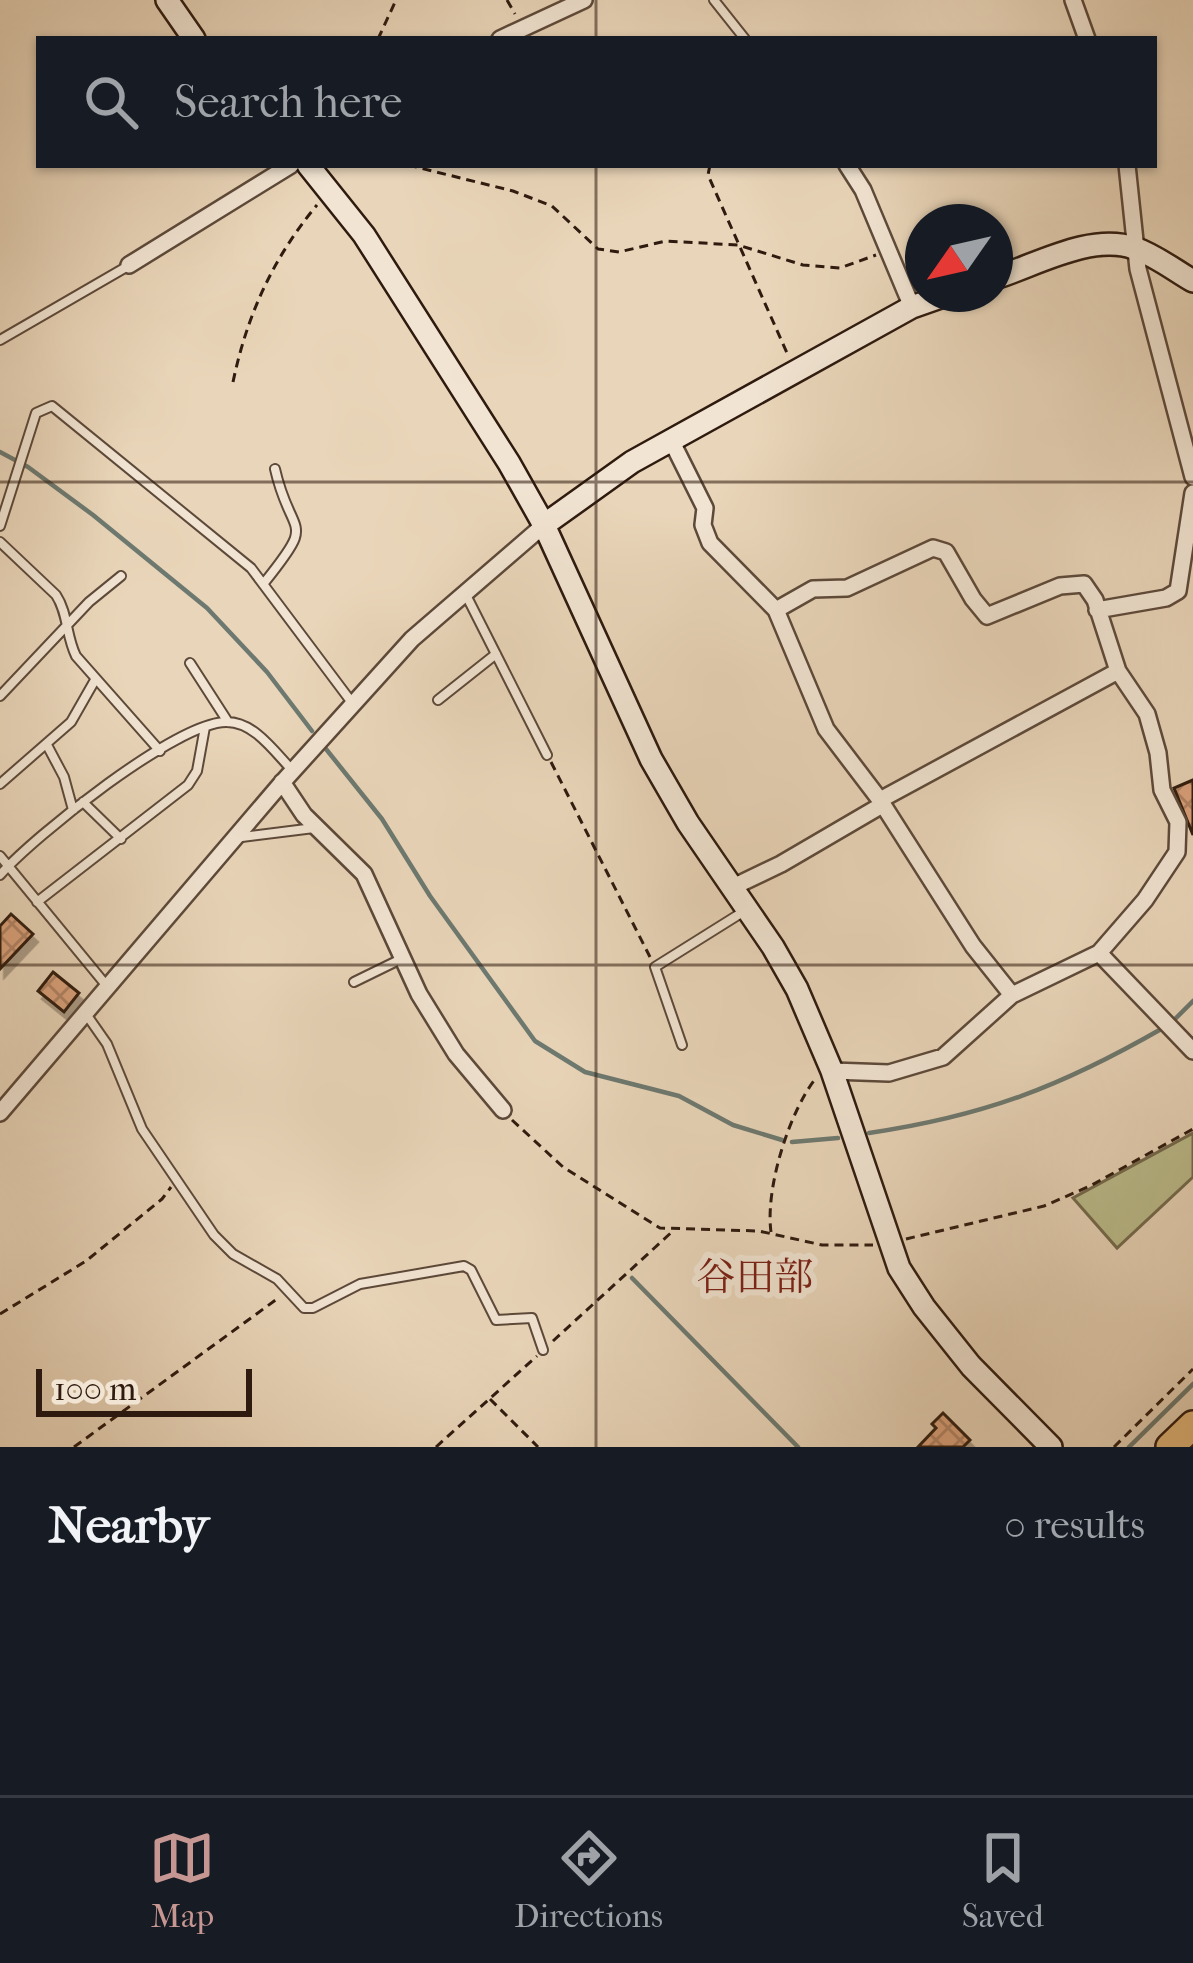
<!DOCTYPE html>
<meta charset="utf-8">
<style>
body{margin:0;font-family:"IM FELL French Canon","Noto Serif JP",serif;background:#20242c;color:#f1f3f6}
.compass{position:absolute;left:905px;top:204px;width:108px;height:108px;border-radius:50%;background:#171b24;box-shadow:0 3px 9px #0004;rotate:236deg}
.scale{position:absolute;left:36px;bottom:30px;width:216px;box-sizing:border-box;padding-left:12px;border:6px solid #2e1a0f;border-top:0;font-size:33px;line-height:42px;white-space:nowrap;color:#2e1a0f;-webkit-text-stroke:9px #f1e4d2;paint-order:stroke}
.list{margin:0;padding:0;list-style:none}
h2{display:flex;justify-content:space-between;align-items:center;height:156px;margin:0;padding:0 48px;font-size:51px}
h2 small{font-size:39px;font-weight:400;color:#9ea1a6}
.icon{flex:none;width:66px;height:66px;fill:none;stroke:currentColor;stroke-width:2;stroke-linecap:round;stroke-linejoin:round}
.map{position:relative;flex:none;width:1193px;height:1447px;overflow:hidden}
.search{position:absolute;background:#171b24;box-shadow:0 3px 9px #0004;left:36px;right:36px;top:36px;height:132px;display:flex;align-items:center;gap:30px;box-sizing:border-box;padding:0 42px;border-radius:0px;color:#9ea1a6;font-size:45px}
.sheet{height:348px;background:#171b24}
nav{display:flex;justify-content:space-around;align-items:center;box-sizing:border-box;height:168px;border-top:3px solid #363941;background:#171b24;font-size:33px;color:#9ea1a6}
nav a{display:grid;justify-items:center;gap:6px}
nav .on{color:#c59692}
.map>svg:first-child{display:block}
.grass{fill:#bbbc8c;stroke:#746b4e;stroke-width:3}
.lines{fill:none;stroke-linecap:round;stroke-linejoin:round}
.stream{stroke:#6d7970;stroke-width:4.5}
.building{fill:url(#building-cross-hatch);stroke:#2e1a0f;stroke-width:3;filter:url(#shadow)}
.lane-casing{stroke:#5d493a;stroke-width:12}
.street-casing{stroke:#5d493a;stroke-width:20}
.secondary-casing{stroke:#2e1a0f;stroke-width:26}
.highway-casing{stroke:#2e1a0f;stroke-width:32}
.path{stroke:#2e1a0f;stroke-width:3;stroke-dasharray:9 6;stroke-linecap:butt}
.lane{stroke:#f1e4d2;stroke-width:8}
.street{stroke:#f1e4d2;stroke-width:15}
.secondary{stroke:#f1e4d2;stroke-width:21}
.highway{stroke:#e4ba7c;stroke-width:27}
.grid{fill:none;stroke:#2e1a0f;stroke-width:3;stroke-opacity:0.55}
.labels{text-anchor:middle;stroke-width:12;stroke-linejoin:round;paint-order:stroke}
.quarter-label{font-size:39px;fill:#7a1f14;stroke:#f1e4d2}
</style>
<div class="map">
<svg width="1193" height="1447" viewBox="0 0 1193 1447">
<defs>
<pattern id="building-cross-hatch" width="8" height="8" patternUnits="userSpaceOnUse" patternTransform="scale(3)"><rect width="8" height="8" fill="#dca37d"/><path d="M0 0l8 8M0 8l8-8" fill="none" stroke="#b38465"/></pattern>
<filter id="shadow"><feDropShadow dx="4.5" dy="8" stdDeviation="0" flood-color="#0004"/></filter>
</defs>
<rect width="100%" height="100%" fill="#e9d5b9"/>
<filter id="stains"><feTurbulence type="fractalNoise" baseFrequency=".00167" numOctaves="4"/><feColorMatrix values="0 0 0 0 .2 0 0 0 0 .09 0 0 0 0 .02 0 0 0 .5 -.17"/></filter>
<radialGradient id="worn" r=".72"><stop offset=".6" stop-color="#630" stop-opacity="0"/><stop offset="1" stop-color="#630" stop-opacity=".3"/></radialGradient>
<path class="grass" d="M 1193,1133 L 1193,1177 L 1117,1248 L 1073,1198 Z"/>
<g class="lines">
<path class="stream" d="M 0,452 L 28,467 L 93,515 L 207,608 L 267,672 L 312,731
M 326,749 L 382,819 L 430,896 L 535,1041 L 585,1072 L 679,1096 L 733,1125 L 782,1140
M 1175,1019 L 1193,1001
M 869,1133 C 985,1116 1062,1086 1163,1028
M 792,1142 L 838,1138
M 632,1278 L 798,1447
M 1129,1447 L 1193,1384"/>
</g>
<path class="building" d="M 1193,780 L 1193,835 L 1174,788 Z
M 11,914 L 33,934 L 0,969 L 0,926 Z
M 53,972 L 79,993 L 64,1012 L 38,991 Z
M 943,1413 L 970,1440 L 963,1447 L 918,1447 L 936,1428 L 932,1424 Z"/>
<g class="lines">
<defs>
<path id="lane" d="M 714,0 L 745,39
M 0,340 L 128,266
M 0,526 L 36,413 L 52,406 L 251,568 L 353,704
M 0,542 L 56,595 C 68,613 66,636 76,656 L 160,751
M 264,583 C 318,516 291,540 275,469
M 465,593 L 547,755
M 190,663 L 228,722
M 0,696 L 89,602 L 121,576
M 438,700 L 496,654
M 47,745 L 64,777 L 73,810
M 0,784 L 71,722 L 95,680
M 83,802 L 121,839
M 234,838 L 314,828
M 0,856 L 106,985
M 0,875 C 33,837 178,721 227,722 C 254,722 274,751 292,770
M 37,902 L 188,785 L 197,771 L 205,727
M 354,982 L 401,959
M 86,1014 L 107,1044 L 142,1129 L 214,1235 L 233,1254 L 277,1279 L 304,1308 L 313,1308 L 360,1284 L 464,1266 L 471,1270 L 496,1320 L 532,1318 L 543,1350
M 682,1045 L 655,967 L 746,910"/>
<path id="street" d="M 1073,0 L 1087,39
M 500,39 L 584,0
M 847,165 L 863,190 L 912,307
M 1127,165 L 1138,269 L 1193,477
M 129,265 L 291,165
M 671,440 L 705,508 L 703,525 L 710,543 L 776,610 L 826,729 L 880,800 L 973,946 L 1012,995
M 776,610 L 813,589 L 847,588 L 933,548 L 946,552 L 973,599 L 987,616 L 1060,586 L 1084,584 L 1095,600 L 1118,671 L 1147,714 L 1158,753 L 1162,790 L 1178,822 L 1177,852 L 1145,900 L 1099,953 L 1012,995 L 943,1057 L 889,1073 L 832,1071
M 1097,610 L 1166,598 L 1178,591 L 1193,493
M 282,782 L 304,815 L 364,874 L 419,994 L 456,1054 L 503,1110
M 880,800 L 1118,671
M 733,887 L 781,864 L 882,805
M 1099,953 L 1193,1051
M 0,1113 L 280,785 L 412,639 L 544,525"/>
<path id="secondary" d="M 167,0 L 194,39
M 308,165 L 364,235 L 509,463 L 544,525 L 651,759 L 688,823 L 773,947 L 797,989 L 832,1071 L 899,1268 L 924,1307 L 971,1366 L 1051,1447
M 995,278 C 1036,265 1091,233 1134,248 C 1155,255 1174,270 1193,281
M 544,525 L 632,462 L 912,307 L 949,294"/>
<path id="highway" d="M 1170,1447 L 1193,1425"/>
</defs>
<use href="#lane" class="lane-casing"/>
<use href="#street" class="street-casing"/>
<use href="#secondary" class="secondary-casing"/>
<use href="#highway" class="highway-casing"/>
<path class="path" d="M 507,0 L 515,14
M 378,39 L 396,0
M 408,165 L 513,191 L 552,206 L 598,249 L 619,252 L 666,241 L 738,245 L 803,265 L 840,268 L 876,255
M 710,165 L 708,175 L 787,353
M 233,382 C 247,315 273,258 317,205
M 551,762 L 650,957
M 512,1120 L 563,1167 L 660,1228 L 759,1231 L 822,1245 L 873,1245
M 771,1232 C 765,1189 789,1112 816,1078
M 906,1239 L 1044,1206 L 1090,1186 L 1193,1129
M 0,1314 L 86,1261 L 162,1199 L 171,1187
M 553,1341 L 674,1230
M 490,1399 L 538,1447
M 74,1447 L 277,1299
M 436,1447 L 537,1356
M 1114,1447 L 1193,1369"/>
<use href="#lane" class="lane"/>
<use href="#street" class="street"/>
<use href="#secondary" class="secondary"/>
<use href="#highway" class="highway"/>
</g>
<path class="grid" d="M 596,0 L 596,39M 596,165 L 596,1447M 0,482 L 1193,482M 0,965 L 1193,965"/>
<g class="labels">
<g class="quarter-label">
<text x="755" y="1290">谷田部</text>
</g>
</g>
<rect width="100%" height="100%" filter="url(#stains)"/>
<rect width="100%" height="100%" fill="url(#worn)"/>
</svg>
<svg class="compass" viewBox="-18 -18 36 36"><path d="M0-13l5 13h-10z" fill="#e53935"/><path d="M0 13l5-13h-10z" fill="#9ea1a6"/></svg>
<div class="scale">100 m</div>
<div class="search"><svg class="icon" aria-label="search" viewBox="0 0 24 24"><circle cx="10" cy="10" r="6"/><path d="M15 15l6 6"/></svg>Search here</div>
</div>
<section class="sheet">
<h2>Nearby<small>0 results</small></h2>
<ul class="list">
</ul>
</section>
<nav>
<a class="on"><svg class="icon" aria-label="map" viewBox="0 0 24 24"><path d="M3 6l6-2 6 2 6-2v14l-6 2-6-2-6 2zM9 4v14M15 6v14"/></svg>Map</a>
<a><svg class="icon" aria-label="directions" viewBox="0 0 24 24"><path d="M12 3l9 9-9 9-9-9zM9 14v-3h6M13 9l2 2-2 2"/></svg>Directions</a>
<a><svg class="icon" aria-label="saved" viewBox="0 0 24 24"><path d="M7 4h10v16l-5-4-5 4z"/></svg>Saved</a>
</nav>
